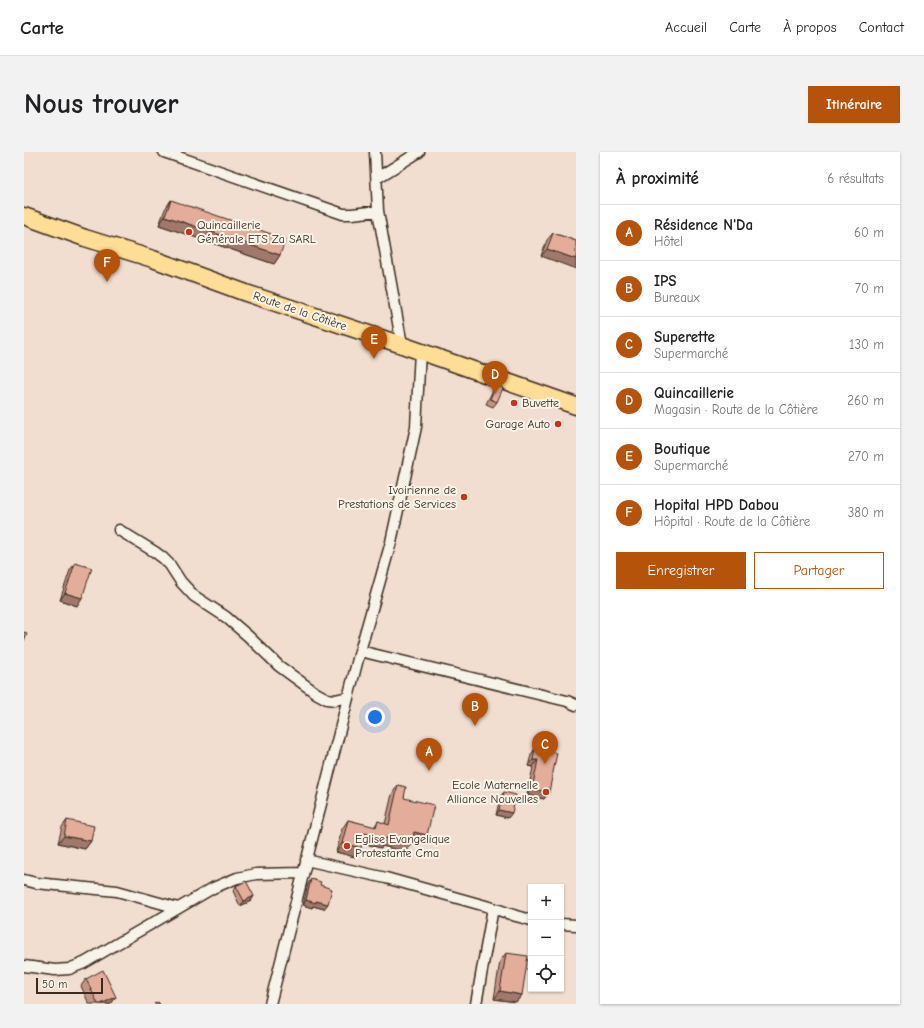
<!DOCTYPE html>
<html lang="fr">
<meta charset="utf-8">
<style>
body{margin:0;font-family:"Comic Neue",sans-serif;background:#f2f2f2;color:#202124}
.controls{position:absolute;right:12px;bottom:12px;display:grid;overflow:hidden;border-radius:0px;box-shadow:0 1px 3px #0004}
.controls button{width:36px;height:36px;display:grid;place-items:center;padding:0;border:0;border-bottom:1px solid #e0e0e0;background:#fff;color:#202124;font:20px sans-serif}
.scale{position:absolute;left:12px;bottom:10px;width:67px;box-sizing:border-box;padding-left:4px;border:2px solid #3b2a1e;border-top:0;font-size:11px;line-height:14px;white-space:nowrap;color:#3b2a1e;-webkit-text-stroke:3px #f7f3e8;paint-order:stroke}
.you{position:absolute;left:351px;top:565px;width:14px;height:14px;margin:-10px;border:3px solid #fff;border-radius:50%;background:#1a73e8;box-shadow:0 0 0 6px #1a73e833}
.badge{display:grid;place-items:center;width:26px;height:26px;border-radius:50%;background:#b45309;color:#fff;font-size:13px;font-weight:700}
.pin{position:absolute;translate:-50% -33px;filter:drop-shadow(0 1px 2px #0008)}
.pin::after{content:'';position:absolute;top:21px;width:14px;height:12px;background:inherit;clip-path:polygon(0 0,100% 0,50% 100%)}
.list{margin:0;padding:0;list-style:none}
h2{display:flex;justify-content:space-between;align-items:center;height:52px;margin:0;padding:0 16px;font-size:17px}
h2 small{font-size:13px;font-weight:400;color:#757577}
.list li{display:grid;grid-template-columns:26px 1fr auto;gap:12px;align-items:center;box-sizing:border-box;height:56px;padding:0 16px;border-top:1px solid #e0e0e0}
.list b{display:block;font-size:15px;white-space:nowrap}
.list p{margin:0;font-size:13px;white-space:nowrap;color:#757577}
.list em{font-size:13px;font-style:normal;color:#757577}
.actions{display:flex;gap:8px;padding:12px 16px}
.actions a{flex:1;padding:9px 0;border:1px solid #b45309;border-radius:0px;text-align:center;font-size:14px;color:#b45309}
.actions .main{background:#b45309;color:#fff}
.icon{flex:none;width:22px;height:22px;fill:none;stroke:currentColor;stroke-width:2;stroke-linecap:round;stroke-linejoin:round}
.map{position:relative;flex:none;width:552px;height:852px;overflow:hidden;border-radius:0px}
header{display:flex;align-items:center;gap:24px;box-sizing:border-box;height:56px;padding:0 20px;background:#fff;border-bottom:1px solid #e0e0e0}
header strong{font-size:19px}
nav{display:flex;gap:22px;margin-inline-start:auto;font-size:14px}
.intro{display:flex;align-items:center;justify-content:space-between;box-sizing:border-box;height:96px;padding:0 24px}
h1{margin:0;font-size:28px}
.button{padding:10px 18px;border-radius:0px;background:#b45309;color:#fff;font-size:14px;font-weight:700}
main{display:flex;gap:24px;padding:0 24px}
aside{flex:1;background:#fff;border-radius:0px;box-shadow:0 1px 3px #0004}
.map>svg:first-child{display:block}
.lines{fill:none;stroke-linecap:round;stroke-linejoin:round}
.street-casing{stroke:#3b2a1e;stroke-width:13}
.primary-casing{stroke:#3b2a1e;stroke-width:19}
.street{stroke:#f7f3e8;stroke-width:10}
.primary{stroke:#fedd96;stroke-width:16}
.wall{fill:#c49485;stroke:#3b2a1e}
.shaded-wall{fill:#a0786c;stroke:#3b2a1e}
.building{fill:#e4ac9b;stroke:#3b2a1e}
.poi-dot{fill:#c8321e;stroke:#f7f3e8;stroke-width:1.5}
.labels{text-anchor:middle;stroke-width:4;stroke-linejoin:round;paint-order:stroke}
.poi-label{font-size:12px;fill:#3b2a1e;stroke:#f7f3e8;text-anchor:start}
.street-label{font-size:12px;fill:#3b2a1e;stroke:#f7f3e8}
</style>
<header>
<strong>Carte</strong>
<nav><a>Accueil</a><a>Carte</a><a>À propos</a><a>Contact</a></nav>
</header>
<div class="intro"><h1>Nous trouver</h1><a class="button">Itinéraire</a></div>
<main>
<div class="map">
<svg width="552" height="852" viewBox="0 0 552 852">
<rect width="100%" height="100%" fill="#f1ded1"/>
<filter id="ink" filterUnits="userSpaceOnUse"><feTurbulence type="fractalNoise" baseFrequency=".025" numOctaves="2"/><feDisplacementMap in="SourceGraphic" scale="8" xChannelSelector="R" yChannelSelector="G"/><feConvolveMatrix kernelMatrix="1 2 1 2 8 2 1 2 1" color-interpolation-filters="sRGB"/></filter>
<g filter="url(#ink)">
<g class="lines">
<defs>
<path id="street" d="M 140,0 L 319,62 L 328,62 L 354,59
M 351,0 L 354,59 L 378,193
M 353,26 L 395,0
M 95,378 L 131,400 L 139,406 L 146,413 L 157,430 L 170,444 L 202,465 L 224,484 L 255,514 L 292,541 L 303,547 L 311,548 L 324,545
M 336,499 L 543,549 L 552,553
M 282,708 L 362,726 L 469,756 L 492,764 L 507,768
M 0,728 L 12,731 L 93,739 L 154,756
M 537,772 L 552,773
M 0,814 L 31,818 L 45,817 L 60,811 L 189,736 L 213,726 L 232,722 L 279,721
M 246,852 L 336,499 L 367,390 L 392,275 L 396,199
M 452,852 L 469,756"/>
<path id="primary" d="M 0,64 L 61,86 L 129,107 L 222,141 L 378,193 L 552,254"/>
</defs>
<use href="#street" class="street-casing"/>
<use href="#primary" class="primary-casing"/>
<use href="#street" class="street"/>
<use href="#primary" class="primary"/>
</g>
<path class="wall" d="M 147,48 L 256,103 L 250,112 L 135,73 L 141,57 Z
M 529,81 L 552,89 L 517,104 L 523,88 Z
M 472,233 L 473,250 L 469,255 L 462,252 L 469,238 Z
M 51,411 L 53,454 L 36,448 L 46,418 Z
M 511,596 L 525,640 L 520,647 L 503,643 L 509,615 L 504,614 L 507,603 Z
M 374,633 L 397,692 L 388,690 L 382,700 L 358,694 L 357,696 L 338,691 L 337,696 L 331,705 L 312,700 L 318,677 L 324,668 L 350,675 L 354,669 L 361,672 L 368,642 Z
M 480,640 L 484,666 L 472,663 L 476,645 Z
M 43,668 L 67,689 L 61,697 L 34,691 L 38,675 Z
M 287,727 L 296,733 L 300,757 L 289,754 L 288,756 L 279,753 L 284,732 Z
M 212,734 L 230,744 L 227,749 L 216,754 L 209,739 Z
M 482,801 L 498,843 L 492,850 L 470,847 L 476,809 Z
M 62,827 L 92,845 L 87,852 L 65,852 L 57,834 Z"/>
<path class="shaded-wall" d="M 141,64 L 256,103 L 250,112 L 135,73 Z
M 523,97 L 552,107 L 552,117 L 517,104 Z
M 41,441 L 58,446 L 53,454 L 36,448 Z
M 509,608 L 514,608 L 509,615 L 504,614 Z
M 508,637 L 525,640 L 520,647 L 503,643 Z
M 475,658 L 488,661 L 484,666 L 472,663 Z
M 390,680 L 403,683 L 397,692 L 384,689 Z
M 340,681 L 363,685 L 388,691 L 382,700 L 358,694 L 357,696 L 334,690 Z
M 40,684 L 67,689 L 61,697 L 34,691 Z
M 318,691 L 337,696 L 331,705 L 312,700 Z
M 230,744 L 227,749 L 216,754 L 220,749 Z
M 282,748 L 292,749 L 304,752 L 300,757 L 289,754 L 288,756 L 279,753 Z
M 476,839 L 498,843 L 492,850 L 470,847 Z
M 92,845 L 87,852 L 77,852 Z"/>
<path class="building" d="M 147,48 L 262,87 L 256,103 L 141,64 Z
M 529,81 L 552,89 L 552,107 L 523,97 Z
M 472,233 L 479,236 L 473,250 L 466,247 Z
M 51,411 L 68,416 L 58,446 L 41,441 Z
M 0,480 L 3,481 L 0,489 Z
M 511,596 L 533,601 L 525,640 L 508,637 L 514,608 L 509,608 Z
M 374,633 L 382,635 L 380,646 L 410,653 L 403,683 L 390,680 L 388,691 L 363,685 L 363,687 L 340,681 L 337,696 L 318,691 L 324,668 L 352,675 L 354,669 L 365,673 Z
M 480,640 L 492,643 L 488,661 L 475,658 Z
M 43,668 L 70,674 L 67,689 L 40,684 Z
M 287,727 L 297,730 L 296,733 L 308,737 L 304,752 L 292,749 L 292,751 L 282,748 Z
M 222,729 L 230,744 L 220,749 L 212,734 Z
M 482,801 L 504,804 L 498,843 L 476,839 Z
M 79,818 L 92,845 L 77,852 L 74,852 L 62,827 Z
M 134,850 L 136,852 L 130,852 Z"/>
</g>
<g class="poi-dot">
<circle cx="165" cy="80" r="4"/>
<circle cx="490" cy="251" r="4"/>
<circle cx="534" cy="272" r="4"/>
<circle cx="440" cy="345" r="4"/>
<circle cx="522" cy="640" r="4"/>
<circle cx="323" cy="694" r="4"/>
</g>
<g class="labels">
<g class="poi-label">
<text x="173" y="77">Quincaillerie<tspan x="173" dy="14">Générale ETS Za SARL</tspan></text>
<text x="498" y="255">Buvette</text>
<text x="526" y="276" text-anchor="end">Garage Auto</text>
<text x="432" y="342" text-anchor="end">Ivoirienne de<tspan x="432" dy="14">Prestations de Services</tspan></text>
<text x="514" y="637" text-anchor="end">Ecole Maternelle<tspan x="514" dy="14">Alliance Nouvelles</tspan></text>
<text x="331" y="691">Eglise Evangelique<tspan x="331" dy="14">Protestante Cma</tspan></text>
</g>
<g class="street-label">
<text transform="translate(276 159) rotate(19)" y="4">Route de la Côtière</text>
</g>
</g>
</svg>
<div class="controls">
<button>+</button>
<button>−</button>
<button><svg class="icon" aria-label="locate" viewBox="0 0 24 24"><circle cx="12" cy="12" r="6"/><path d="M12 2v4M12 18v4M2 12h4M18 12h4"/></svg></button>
</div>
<div class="scale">50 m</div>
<div class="you"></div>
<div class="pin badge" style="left:405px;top:619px">A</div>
<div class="pin badge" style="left:451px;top:574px">B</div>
<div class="pin badge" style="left:521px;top:612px">C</div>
<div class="pin badge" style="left:471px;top:242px">D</div>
<div class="pin badge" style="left:350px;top:207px">E</div>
<div class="pin badge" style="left:83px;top:130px">F</div>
</div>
<aside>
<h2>À proximité<small>6 résultats</small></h2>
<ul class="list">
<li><span class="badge">A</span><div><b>Résidence N'Da</b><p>Hôtel</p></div><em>60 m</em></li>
<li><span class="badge">B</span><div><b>IPS</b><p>Bureaux</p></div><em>70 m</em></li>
<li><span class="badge">C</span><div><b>Superette</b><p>Supermarché</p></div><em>130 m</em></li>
<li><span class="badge">D</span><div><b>Quincaillerie</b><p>Magasin · Route de la Côtière</p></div><em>260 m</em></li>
<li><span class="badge">E</span><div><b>Boutique</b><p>Supermarché</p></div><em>270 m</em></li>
<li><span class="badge">F</span><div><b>Hopital HPD Dabou</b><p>Hôpital · Route de la Côtière</p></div><em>380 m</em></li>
</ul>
<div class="actions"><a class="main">Enregistrer</a><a>Partager</a></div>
</aside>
</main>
